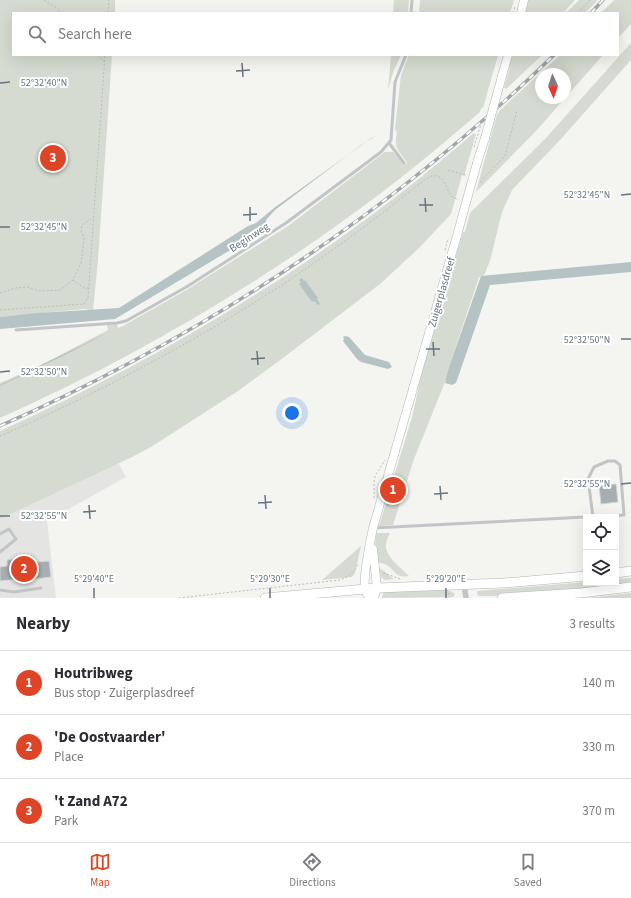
<!DOCTYPE html>
<meta charset="utf-8">
<style>
body{margin:0;font-family:"Source Sans 3",sans-serif;background:#f7f7f7;color:#2b2b33}
.controls{position:absolute;right:12px;bottom:12px;display:grid;overflow:hidden;border-radius:0px;box-shadow:0 4px 16px #0002}
.controls button{width:36px;height:36px;display:grid;place-items:center;padding:0;border:0;border-bottom:1px solid #e1e1e2;background:#fff;color:#2b2b33;font:20px sans-serif}
.compass{position:absolute;left:535px;top:68px;width:36px;height:36px;border-radius:50%;background:#fff;box-shadow:0 4px 16px #0002;rotate:177deg}
.you{position:absolute;left:292px;top:413px;width:14px;height:14px;margin:-10px;border:3px solid #fff;border-radius:50%;background:#1a73e8;box-shadow:0 0 0 6px #1a73e833}
.badge{display:grid;place-items:center;width:26px;height:26px;border-radius:50%;background:#de4526;color:#fff;font-size:13px;font-weight:700}
.pin{position:absolute;translate:-50% -50%;border:2px solid #fff;box-shadow:0 1px 4px #0006}
.list{margin:0;padding:0;list-style:none}
h2{display:flex;justify-content:space-between;align-items:center;height:52px;margin:0;padding:0 16px;font-size:17px}
h2 small{font-size:13px;font-weight:400;color:#7c7c81}
.list li{display:grid;grid-template-columns:26px 1fr auto;gap:12px;align-items:center;box-sizing:border-box;height:64px;padding:0 16px;border-top:1px solid #e1e1e2}
.list b{display:block;font-size:15px;white-space:nowrap}
.list p{margin:0;font-size:13px;white-space:nowrap;color:#7c7c81}
.list em{font-size:13px;font-style:normal;color:#7c7c81}
.icon{flex:none;width:22px;height:22px;fill:none;stroke:currentColor;stroke-width:2;stroke-linecap:round;stroke-linejoin:round}
.map{position:relative;flex:none;width:631px;height:598px;overflow:hidden}
.search{position:absolute;background:#fff;box-shadow:0 4px 16px #0002;left:12px;right:12px;top:12px;height:44px;display:flex;align-items:center;gap:10px;box-sizing:border-box;padding:0 14px;border-radius:0px;color:#7c7c81;font-size:15px}
.sheet{height:244px;background:#fff}
nav{display:flex;justify-content:space-around;align-items:center;box-sizing:border-box;height:56px;border-top:1px solid #e1e1e2;background:#fff;font-size:11px;color:#7c7c81}
nav a{display:grid;justify-items:center;gap:2px}
nav .on{color:#de4526}
.map>svg:first-child{display:block}
.built{fill:#e4e5e3}
.green{fill:#d5dbd1;fill-rule:evenodd}
.water{fill:#b5c3c5}
.building{fill:#a6aeb2;stroke:#d5d5d3}
.lines{fill:none;stroke-linecap:round;stroke-linejoin:round}
.secondary-casing{stroke:#b2b7ba;stroke-width:9}
.primary-casing{stroke:#b2b7ba;stroke-width:10}
.path{stroke:#bbbdbf;stroke-width:1;stroke-dasharray:2 2;stroke-linecap:butt}
.lane{stroke:#c2c5c8;stroke-width:3}
.street{stroke:#c2c5c8;stroke-width:5.5}
.secondary{stroke:#fff;stroke-width:8}
.primary{stroke:#fff;stroke-width:9}
.rail-casing{stroke:#a0a7ab;stroke-width:3.5}
.rail{stroke:#fff;stroke-width:2;stroke-dasharray:6;stroke-linecap:butt}
.secondary-bridge-casing{stroke:#b2b7ba;stroke-width:9;stroke-linecap:butt}
.path-bridge{stroke:#bbbdbf;stroke-width:1;stroke-dasharray:2 2;stroke-linecap:butt}
.secondary-bridge{stroke:#fff;stroke-width:8}
.ticks{fill:none;stroke:#647580;stroke-width:1.5}
.labels{text-anchor:middle;stroke-width:4;stroke-linejoin:round;paint-order:stroke}
.street-label{font-size:11px;fill:#647580;stroke:#fff}
.ticks-label{font-size:10px;text-anchor:middle;fill:#647580;stroke:#fff;stroke-width:4;stroke-linejoin:round;paint-order:stroke}
</style>
<div class="map">
<svg width="631" height="598" viewBox="0 0 631 598">
<rect width="100%" height="100%" fill="#f4f4f0"/>
<path class="built" d="M 118,463 L 126,477 L 47,521 L 56,598 L 0,598 L 0,519 Z"/>
<path class="green" d="M 0,0 L 115,0 L 115,13 L 13,13 L 13,55 L 112,55 L 98,260 L 93,310 L 84,309 L 0,317 Z
M 394,0 L 409,0 L 408,13 L 393,13 Z
M 420,0 L 514,0 L 510,13 L 419,13 Z
M 528,0 L 575,0 L 563,13 L 524,13 Z
M 579,0 L 598,0 L 585,13 L 566,13 Z
M 614,0 L 631,0 L 631,24 L 618,38 L 618,13 L 601,13 Z
M 631,43 L 631,60 L 560,140 L 512,190 L 502,212 L 490,261 L 484,275 L 479,277 L 449,367 L 447,377 L 414,459 L 393,525 L 379,526 L 413,414 L 421,375 L 463,232 L 465,232 L 470,213 L 545,139 Z
M 391,55 L 401,55 L 394,70 L 388,90 Z
M 409,55 L 498,55 L 483,108 L 481,108 L 480,112 C 436,150 391,187 343,221 C 236,298 121,364 0,418 L 0,383 L 41,365 L 108,330 L 107,325 L 117,324 L 118,328 L 123,326 L 188,289 L 288,226 L 385,152 L 393,152 L 404,165 L 407,163 C 399,149 393,150 397,133 L 395,129 L 401,75 Z
M 512,55 L 542,55 L 505,90 L 506,88 L 504,88 L 510,67 L 508,67 Z
M 560,55 L 603,55 L 536,131 L 476,192 L 497,114 L 498,114 L 499,111 ZM 541,74 L 565,74 L 565,98 L 541,98 Z
M 475,132 L 474,134 L 476,134 L 464,176 L 462,175 L 451,214 L 419,248 L 380,284 L 279,361 L 238,391 L 151,447 L 128,459 L 0,519 L 0,431 C 171,354 333,256 475,132 Z
M 376,533 L 390,533 C 388,537 385,543 386,548 C 388,559 402,569 409,576 C 395,579 395,569 385,564 C 383,563 378,563 375,562 L 374,559 Z
M 361,546 L 355,573 L 352,577 L 322,580 Z
M 377,568 C 385,569 387,575 394,579 L 385,580 L 381,577 Z
M 631,578 L 631,584 L 622,585 L 498,596 L 479,596 L 477,594 L 478,591 L 489,590 L 586,582 L 586,583 L 616,583 L 616,579 Z
M 448,590 L 454,593 L 455,595 L 453,597 L 382,598 L 383,593 L 388,592 Z
M 631,593 L 631,598 L 588,598 Z"/>
<path class="water" d="M 377,135 L 361,145 L 275,210 L 266,220 L 267,225 L 266,227 L 252,237 L 115,319 L 0,329 L 0,317 L 37,313 L 119,308 L 248,226 L 256,223 L 274,208 L 370,139 Z
M 631,262 L 631,272 L 490,285 L 456,383 L 452,385 L 445,383 L 449,367 L 481,276 Z
M 302,278 L 304,281 L 305,280 L 318,298 L 317,299 L 320,304 L 318,305 L 314,301 L 312,302 L 299,284 L 301,282 L 299,280 Z
M 107,333 L 69,353 L 0,386 L 0,385 Z
M 345,336 L 349,337 L 365,355 L 389,362 L 392,367 L 388,369 L 361,362 L 357,359 L 343,341 L 344,339 L 343,337 Z"/>
<path class="building" d="M 616,484 L 618,502 L 601,504 L 599,486 Z
M 27,557 L 28,563 L 49,561 L 51,577 L 27,580 L 27,578 L 0,581 L 0,567 L 7,566 L 7,560 Z"/>
<g class="lines">
<defs>
<path id="secondary" d="M 521,13 L 524,0
M 502,76 L 508,55
M 477,163 L 485,138
M 373,549 L 377,588 L 374,598
M 369,598 C 368,595 366,592 365,589 C 363,577 370,541 373,528 L 456,239"/>
<path id="primary" d="M 616,573 L 631,571
M 265,598 L 377,588 L 504,583 L 586,576
M 502,598 L 581,593 L 631,587"/>
</defs>
<use href="#secondary" class="secondary-casing"/>
<use href="#primary" class="primary-casing"/>
<path class="path" d="M 44,0 L 60,10 L 62,13
M 108,13 L 109,0
M 513,13 L 515,6
M 578,13 L 590,0
M 97,55 L 104,61
M 448,170 L 466,175
M 480,182 L 505,156 L 517,110
M 73,280 L 84,288 L 88,288
M 0,293 L 16,288 L 27,287 L 40,291 L 60,290 L 73,280 L 81,263 L 84,239 L 81,230 L 82,225 L 94,217
M 0,310 L 84,304 L 88,298 L 105,55
M 0,436 C 99,393 194,342 285,283 C 317,261 350,238 381,214 C 398,202 413,187 431,176 C 449,173 445,200 459,199
M 374,498 L 374,483 L 375,476 L 385,460
M 387,506 L 390,499
M 383,573 L 401,579
M 449,593 L 449,598
M 179,598 L 340,580 C 349,577 354,571 359,563"/>
<path class="lane" d="M 411,13 L 412,0
M 389,143 L 404,163
M 16,330 L 117,323 L 126,321 L 188,286 L 286,223 L 381,152 L 391,140 L 395,82 L 406,55
M 593,517 L 588,479 L 594,467 L 608,461 L 615,461 L 620,465 L 624,515 L 593,517
M 373,528 L 586,517
M 0,534 L 9,529 L 16,539 L 0,552
M 0,590 L 14,592 L 41,588"/>
<path class="street" d="M 464,585 L 466,598"/>
<use href="#secondary" class="secondary"/>
<use href="#primary" class="primary"/>
<defs>
<path id="rail" d="M 591,13 L 603,0
M 0,426 C 205,335 393,211 554,55"/>
</defs>
<use href="#rail" class="rail-casing"/>
<use href="#rail" class="rail"/>
<defs>
<path id="secondary-bridge" d="M 485,138 L 502,76
M 456,239 L 477,163"/>
</defs>
<use href="#secondary-bridge" class="secondary-bridge-casing"/>
<path class="path-bridge" d="M 474,147 L 481,124
M 445,250 L 448,238"/>
<use href="#secondary-bridge" class="secondary-bridge"/>
</g>
<path class="ticks" d="M 242,63 L 243,77M 236,71 L 250,70M 0,83 L 10,82M 621,195 L 631,194M 425,198 L 426,212M 419,205 L 433,205M 250,207 L 250,221M 243,215 L 257,214M 0,227 L 10,227M 621,339 L 631,339M 433,342 L 434,356M 426,349 L 440,349M 257,351 L 258,365M 251,359 L 265,358M 0,372 L 10,371M 621,484 L 631,483M 440,486 L 441,500M 434,494 L 448,493M 265,495 L 266,509M 258,503 L 272,502M 89,505 L 90,519M 83,512 L 96,511M 0,516 L 10,516M 94,588 L 94,598M 270,588 L 270,598M 446,588 L 446,598"/>
<g class="labels">
<g class="street-label">
<text transform="translate(249 237) rotate(-33)" y="4">Beginweg</text>
<text transform="translate(441 292) rotate(-74)" y="4">Zuigerplasdreef</text>
</g>
</g>
<g class="ticks-label">
<text x="44" y="86">52°32'40"N</text>
<text x="587" y="198">52°32'45"N</text>
<text x="44" y="230">52°32'45"N</text>
<text x="587" y="343">52°32'50"N</text>
<text x="44" y="375">52°32'50"N</text>
<text x="587" y="487">52°32'55"N</text>
<text x="44" y="519">52°32'55"N</text>
<text x="94" y="582">5°29'40"E</text>
<text x="270" y="582">5°29'30"E</text>
<text x="446" y="582">5°29'20"E</text>
</g>
</svg>
<div class="controls">
<button><svg class="icon" aria-label="locate" viewBox="0 0 24 24"><circle cx="12" cy="12" r="6"/><path d="M12 2v4M12 18v4M2 12h4M18 12h4"/></svg></button>
<button><svg class="icon" aria-label="layers" viewBox="0 0 24 24"><path d="M12 4l9 5-9 5-9-5zM3 14l9 5 9-5"/></svg></button>
</div>
<svg class="compass" viewBox="-18 -18 36 36"><path d="M0-13l5 13h-10z" fill="#e53935"/><path d="M0 13l5-13h-10z" fill="#7c7c81"/></svg>
<div class="you"></div>
<div class="pin badge" style="left:393px;top:490px">1</div>
<div class="pin badge" style="left:24px;top:569px">2</div>
<div class="pin badge" style="left:53px;top:158px">3</div>
<div class="search"><svg class="icon" aria-label="search" viewBox="0 0 24 24"><circle cx="10" cy="10" r="6"/><path d="M15 15l6 6"/></svg>Search here</div>
</div>
<section class="sheet">
<h2>Nearby<small>3 results</small></h2>
<ul class="list">
<li><span class="badge">1</span><div><b>Houtribweg</b><p>Bus stop · Zuigerplasdreef</p></div><em>140 m</em></li>
<li><span class="badge">2</span><div><b>'De Oostvaarder'</b><p>Place</p></div><em>330 m</em></li>
<li><span class="badge">3</span><div><b>'t Zand A72</b><p>Park</p></div><em>370 m</em></li>
</ul>
</section>
<nav>
<a class="on"><svg class="icon" aria-label="map" viewBox="0 0 24 24"><path d="M3 6l6-2 6 2 6-2v14l-6 2-6-2-6 2zM9 4v14M15 6v14"/></svg>Map</a>
<a><svg class="icon" aria-label="directions" viewBox="0 0 24 24"><path d="M12 3l9 9-9 9-9-9zM9 14v-3h6M13 9l2 2-2 2"/></svg>Directions</a>
<a><svg class="icon" aria-label="saved" viewBox="0 0 24 24"><path d="M7 4h10v16l-5-4-5 4z"/></svg>Saved</a>
</nav>
